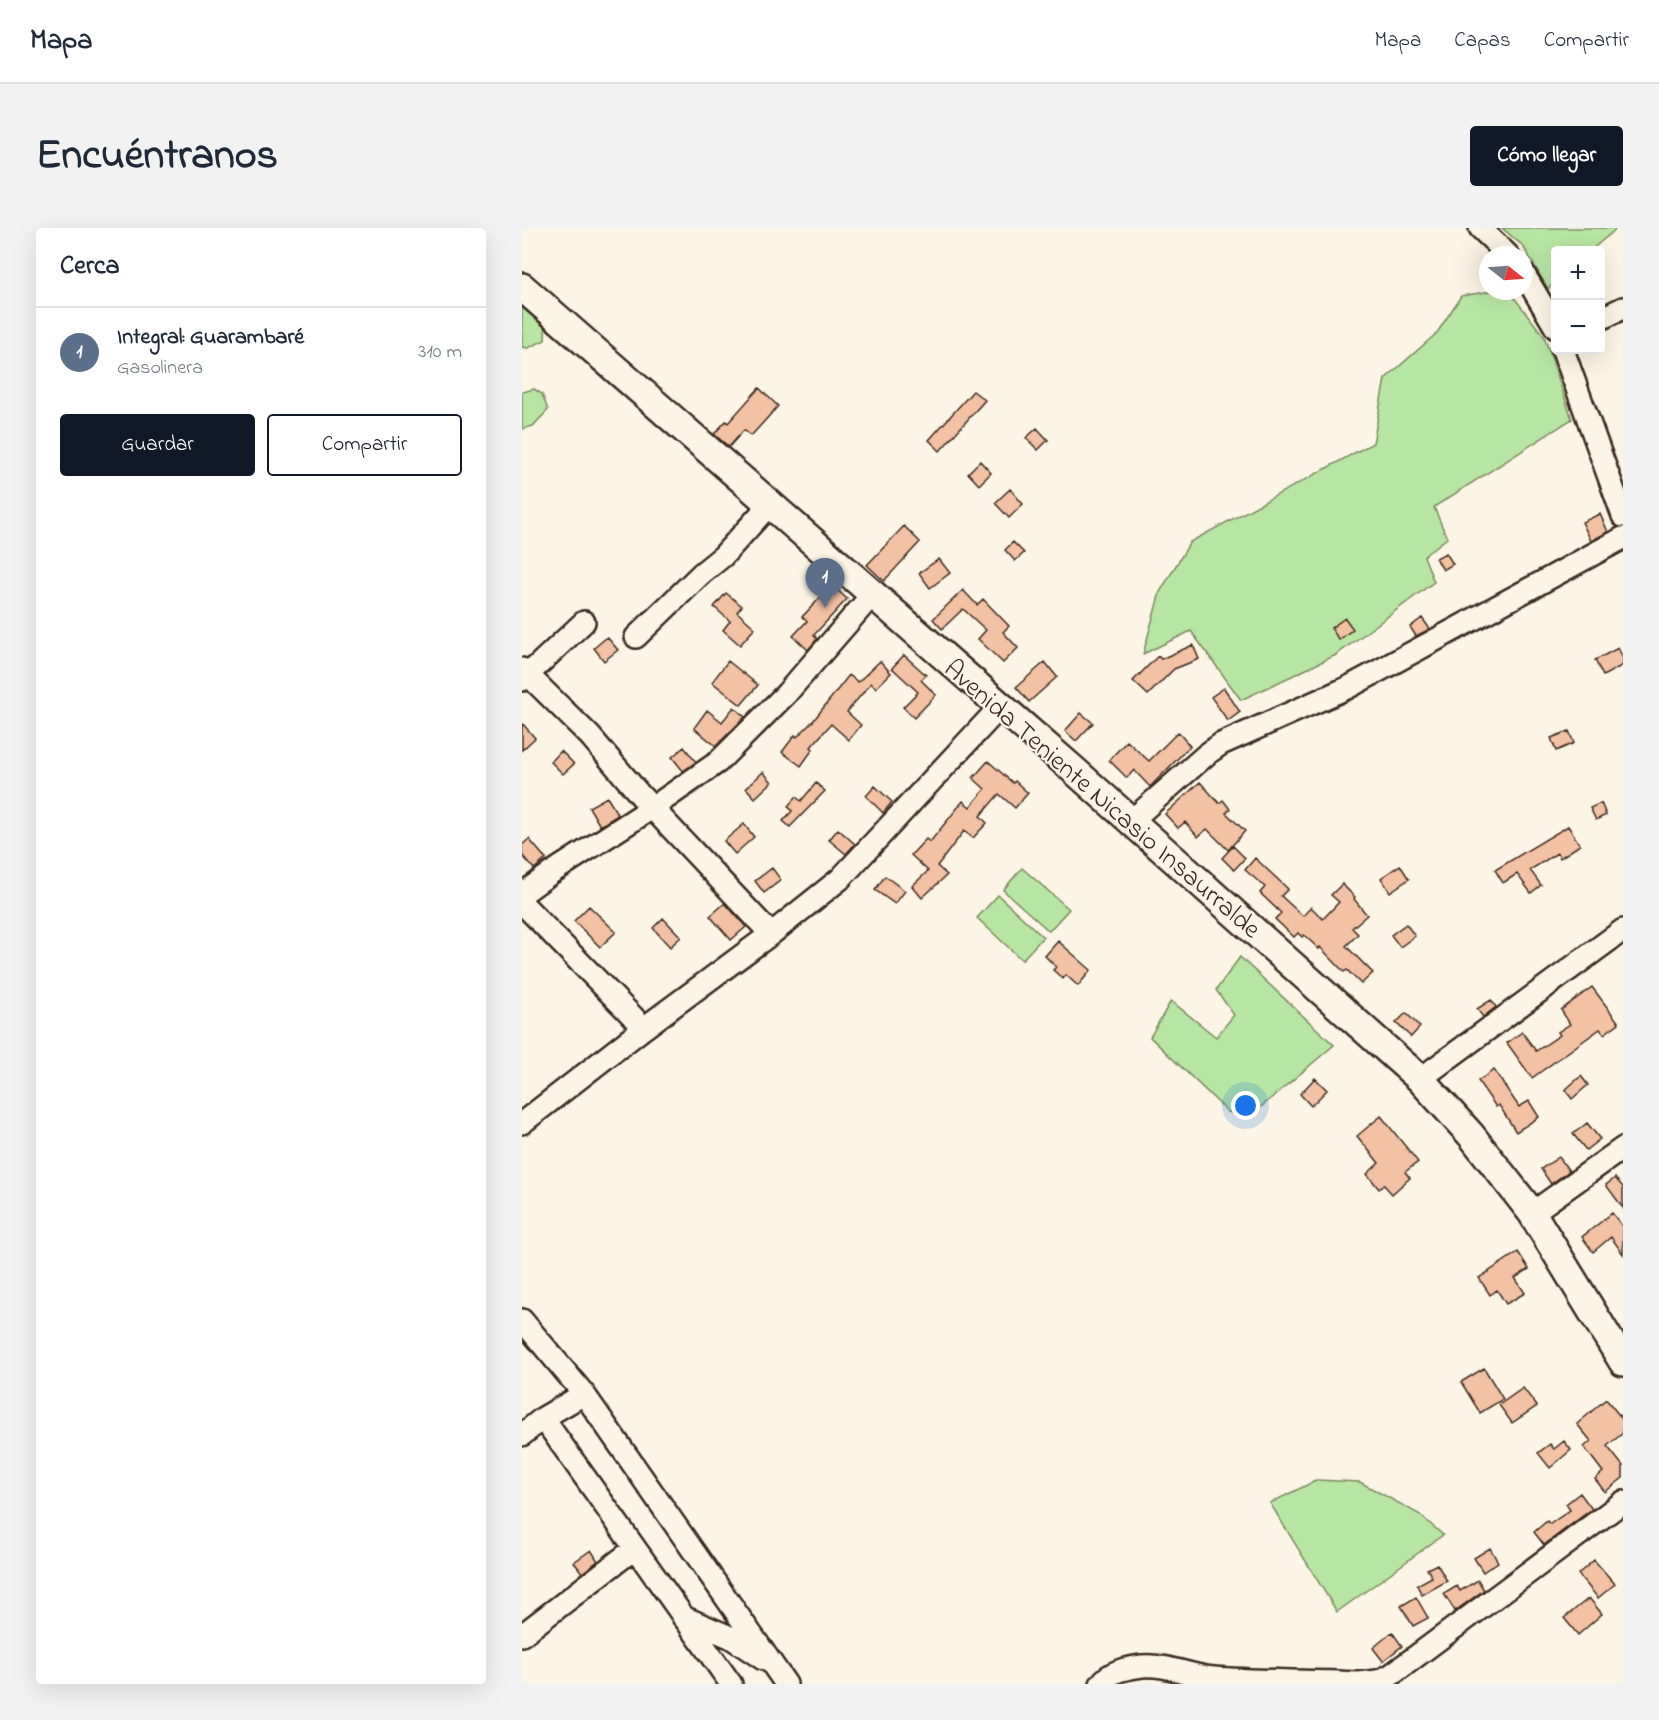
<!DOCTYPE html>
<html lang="es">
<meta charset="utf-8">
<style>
body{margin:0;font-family:"Indie Flower",sans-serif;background:#f2f2f3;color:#1f2937}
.controls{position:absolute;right:18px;top:18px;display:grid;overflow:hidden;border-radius:6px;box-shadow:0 6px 24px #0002}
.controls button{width:54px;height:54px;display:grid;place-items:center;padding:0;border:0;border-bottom:2px solid #e0e1e3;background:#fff;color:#1f2937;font:30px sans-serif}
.compass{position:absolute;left:957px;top:18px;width:54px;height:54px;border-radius:50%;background:#fff;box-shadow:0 6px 24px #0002;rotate:107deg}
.you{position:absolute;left:724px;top:878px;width:21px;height:21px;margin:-15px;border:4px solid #fff;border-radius:50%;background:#1a73e8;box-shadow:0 0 0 9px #1a73e833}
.badge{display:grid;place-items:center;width:39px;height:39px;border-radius:50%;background:#111827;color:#fff;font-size:20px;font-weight:700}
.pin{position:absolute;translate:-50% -50px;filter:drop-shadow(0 2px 3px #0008)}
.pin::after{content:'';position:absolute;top:32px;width:21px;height:18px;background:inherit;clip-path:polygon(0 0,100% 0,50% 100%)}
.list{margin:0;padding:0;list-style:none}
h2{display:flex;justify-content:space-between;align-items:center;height:78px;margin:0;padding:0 24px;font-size:26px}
h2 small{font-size:20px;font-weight:400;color:#747a83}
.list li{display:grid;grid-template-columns:39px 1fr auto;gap:18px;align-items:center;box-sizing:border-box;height:90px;padding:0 24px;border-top:2px solid #e0e1e3}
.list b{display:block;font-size:22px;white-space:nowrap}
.list p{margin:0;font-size:20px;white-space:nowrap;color:#747a83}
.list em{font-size:20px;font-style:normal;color:#747a83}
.actions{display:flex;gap:12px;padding:18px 24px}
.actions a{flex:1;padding:14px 0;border:2px solid #111827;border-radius:6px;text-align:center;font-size:21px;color:#111827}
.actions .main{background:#111827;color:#fff}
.map{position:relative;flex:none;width:1101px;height:1456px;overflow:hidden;border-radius:6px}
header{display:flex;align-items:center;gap:36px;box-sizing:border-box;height:84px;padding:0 30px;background:#fff;border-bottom:2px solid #e0e1e3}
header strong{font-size:28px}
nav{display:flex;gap:33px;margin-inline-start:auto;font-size:21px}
.intro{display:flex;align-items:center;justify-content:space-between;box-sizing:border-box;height:144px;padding:0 36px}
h1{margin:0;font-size:42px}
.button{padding:15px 27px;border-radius:6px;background:#111827;color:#fff;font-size:21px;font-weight:700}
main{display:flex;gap:36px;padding:0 36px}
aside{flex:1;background:#fff;border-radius:6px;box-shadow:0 6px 24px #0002}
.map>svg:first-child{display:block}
.green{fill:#b7e5a3;stroke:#798860;stroke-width:1.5}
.building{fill:#f3c1a4;stroke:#3b2a1e;stroke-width:1.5}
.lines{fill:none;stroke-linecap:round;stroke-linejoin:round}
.minor-casing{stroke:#3b2a1e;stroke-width:26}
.major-casing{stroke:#3b2a1e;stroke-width:32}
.minor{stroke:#fcf5e5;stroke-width:21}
.major{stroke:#fcf5e5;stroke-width:27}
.labels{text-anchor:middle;stroke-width:4.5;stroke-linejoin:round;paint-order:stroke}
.street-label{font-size:27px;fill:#3b2a1e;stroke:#fcf5e5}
</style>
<header>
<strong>Mapa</strong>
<nav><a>Mapa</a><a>Capas</a><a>Compartir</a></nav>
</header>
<div class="intro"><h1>Encuéntranos</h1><a class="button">Cómo llegar</a></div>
<main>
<aside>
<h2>Cerca<small></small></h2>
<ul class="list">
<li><span class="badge" style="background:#5c6f8a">1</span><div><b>Integral: Guarambaré</b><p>Gasolinera</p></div><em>310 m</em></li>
</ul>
<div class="actions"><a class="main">Guardar</a><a>Compartir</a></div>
</aside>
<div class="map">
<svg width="1101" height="1456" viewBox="0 0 1101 1456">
<rect width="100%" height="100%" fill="#fcf5e5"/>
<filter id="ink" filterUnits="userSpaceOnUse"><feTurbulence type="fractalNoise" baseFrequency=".0167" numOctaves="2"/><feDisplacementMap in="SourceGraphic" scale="12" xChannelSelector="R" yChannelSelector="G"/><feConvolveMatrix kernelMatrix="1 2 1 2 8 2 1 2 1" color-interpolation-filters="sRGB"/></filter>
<g filter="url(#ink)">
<path class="green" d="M 980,0 L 1095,0 L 1069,22 L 1034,22 L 1033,54 L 1026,61 L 1001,18 Z
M 970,63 L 987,63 L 1022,108 L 1050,191 L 912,279 L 925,310 L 902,328 L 912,354 L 814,427 L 719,472 L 669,403 L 621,426 L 638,364 L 668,314 L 851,215 L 863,151 L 915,105 L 939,68 Z
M 0,69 L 24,89 L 23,112 L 6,120 L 0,119 Z
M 12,161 L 20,166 L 26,182 L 11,198 L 0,201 L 0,164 Z
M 500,640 L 547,681 L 527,703 L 481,662 Z
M 476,667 L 521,709 L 500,732 L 455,690 Z
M 718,729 L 812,817 L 726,890 L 706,884 L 628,809 L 649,773 L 694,809 L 712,787 L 694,762 Z
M 795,1252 L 838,1254 L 897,1286 L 921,1307 L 815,1384 L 748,1275 Z"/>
<path class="building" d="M 237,160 L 256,178 L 229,208 L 222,202 L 207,219 L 192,206 L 204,193 L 206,195 Z
M 451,163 L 463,172 L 418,223 L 407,212 Z
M 515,200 L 526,212 L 516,222 L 504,210 Z
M 458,233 L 469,245 L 457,257 L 446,245 Z
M 488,261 L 501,276 L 487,290 L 473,275 Z
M 1078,286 L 1086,304 L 1069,313 L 1060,294 Z
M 382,298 L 398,314 L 362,353 L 345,337 Z
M 491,314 L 502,325 L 493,333 L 483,322 Z
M 924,325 L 931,336 L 921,342 L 914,330 Z
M 417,331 L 428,345 L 408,360 L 397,345 Z
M 310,357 L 325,371 L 292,407 L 295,411 L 286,422 L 271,408 L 285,393 L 280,389 Z
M 441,362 L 455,377 L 461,371 L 487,398 L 481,404 L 496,420 L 481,435 L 456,411 L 464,402 L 441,381 L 420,401 L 411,391 Z
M 204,365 L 220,378 L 215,384 L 233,400 L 218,417 L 201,402 L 208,393 L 192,379 Z
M 823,390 L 831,401 L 817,412 L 809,400 Z
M 900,390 L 908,401 L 894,408 L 888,399 Z
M 85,409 L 96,422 L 82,433 L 72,420 Z
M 671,417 L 677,431 L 652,441 L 626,467 L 611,453 L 636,428 L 639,431 Z
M 1096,420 L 1101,430 L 1101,437 L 1081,448 L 1073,432 Z
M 382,427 L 404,447 L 399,452 L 414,467 L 392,490 L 381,479 L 396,464 L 370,440 Z
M 206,433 L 236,457 L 219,477 L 190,454 Z
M 358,433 L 369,445 L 354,460 L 349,455 L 325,484 L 339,497 L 327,512 L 309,496 L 289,519 L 291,521 L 279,538 L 260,524 L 273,507 L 275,509 L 291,493 L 327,447 L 336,454 Z
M 523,434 L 535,449 L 507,474 L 494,459 Z
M 702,460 L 718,484 L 706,493 L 689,469 Z
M 212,479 L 223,489 L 194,518 L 172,500 L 185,482 L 200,494 Z
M 559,485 L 571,495 L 554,513 L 543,503 Z
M 0,495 L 13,510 L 0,522 Z
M 1047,503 L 1052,515 L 1034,523 L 1029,510 Z
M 656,504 L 668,518 L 628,559 L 612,542 L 605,550 L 587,532 L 605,513 L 627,533 Z
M 162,519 L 174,534 L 161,543 L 150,529 Z
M 39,523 L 52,536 L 41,546 L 29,534 Z
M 466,533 L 491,555 L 493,553 L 506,565 L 493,580 L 477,566 L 458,588 L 465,595 L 451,610 L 442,603 L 415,638 L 425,647 L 400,670 L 390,658 L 406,643 L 389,627 L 404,611 L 408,614 L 441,573 L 448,579 L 463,561 L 451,550 Z
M 241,544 L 250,554 L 233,570 L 224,560 Z
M 678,554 L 697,575 L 701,572 L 708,581 L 704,585 L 723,603 L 706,622 L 685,601 L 676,609 L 663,594 L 656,600 L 643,586 Z
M 294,555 L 303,563 L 268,599 L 261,593 L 270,583 L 266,578 L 274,569 L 279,573 Z
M 353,558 L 370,574 L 361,585 L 344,568 Z
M 85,569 L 96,587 L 78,598 L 67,579 Z
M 1079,575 L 1084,587 L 1074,592 L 1068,580 Z
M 222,596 L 232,609 L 213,626 L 202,613 Z
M 1046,598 L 1058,617 L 1038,630 L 1035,625 L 1008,642 L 1019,657 L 1009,665 L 995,646 L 981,655 L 973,642 Z
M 316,601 L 333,616 L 324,626 L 307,612 Z
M 7,611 L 24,631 L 12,641 L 0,627 L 0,617 Z
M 711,618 L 723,630 L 712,642 L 700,630 Z
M 733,630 L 766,661 L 759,668 L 781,688 L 789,679 L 801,691 L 817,674 L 809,667 L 820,656 L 833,669 L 832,671 L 845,687 L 830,700 L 836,706 L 824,718 L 851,745 L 839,756 L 825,742 L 822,744 L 798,719 L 797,721 L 782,707 L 780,709 L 776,705 L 772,709 L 753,691 L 759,685 L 738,665 L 743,659 L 723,642 Z
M 878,637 L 887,651 L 868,664 L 859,650 Z
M 250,640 L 259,652 L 242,665 L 233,653 Z
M 363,648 L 383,663 L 373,676 L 353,662 Z
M 203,675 L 224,699 L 209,712 L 188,688 Z
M 67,678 L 94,704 L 78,719 L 52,693 Z
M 141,690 L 159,709 L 148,719 L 131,700 Z
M 884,696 L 893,708 L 878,719 L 869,707 Z
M 536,713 L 569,742 L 556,758 L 544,747 L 541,751 L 531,742 L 534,739 L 523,728 Z
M 1070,759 L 1097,795 L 1082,806 L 1078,801 L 1010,850 L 985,815 L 1000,804 L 1014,823 L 1038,807 L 1036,804 L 1048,796 L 1039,782 Z
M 969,772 L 974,779 L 961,789 L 955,781 Z
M 884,785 L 898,799 L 889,809 L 874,795 Z
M 972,842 L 997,879 L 1007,873 L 1017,889 L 994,904 L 977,877 L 974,879 L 956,853 Z
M 1059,848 L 1066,857 L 1050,871 L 1043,862 Z
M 793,850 L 805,862 L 789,878 L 778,866 Z
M 859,888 L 896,934 L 883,944 L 888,950 L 870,966 L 862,957 L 857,961 L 845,946 L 857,935 L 835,908 Z
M 1065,895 L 1078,911 L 1064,922 L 1051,906 Z
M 1037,929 L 1047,943 L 1029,956 L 1019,941 Z
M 1093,950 L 1101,959 L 1101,980 L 1084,957 Z
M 1090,985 L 1101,999 L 1101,1026 L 1089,1009 L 1071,1024 L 1060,1009 Z
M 996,1024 L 1007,1041 L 993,1050 L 1003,1065 L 984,1076 L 975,1062 L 968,1067 L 957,1050 Z
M 962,1140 L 981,1171 L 958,1185 L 939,1154 Z
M 1001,1160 L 1015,1178 L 990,1195 L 977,1177 Z
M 1084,1171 L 1101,1192 L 1101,1205 L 1085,1218 L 1101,1238 L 1101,1250 L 1083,1264 L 1073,1251 L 1081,1244 L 1062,1219 L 1069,1213 L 1055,1196 Z
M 1042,1213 L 1049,1222 L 1028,1240 L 1016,1225 L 1028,1216 L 1032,1221 Z
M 1058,1265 L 1070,1281 L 1022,1317 L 1012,1304 L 1025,1293 L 1028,1296 L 1048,1282 L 1044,1276 Z
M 968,1320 L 976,1334 L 961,1344 L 952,1330 Z
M 69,1322 L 76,1333 L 60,1345 L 52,1334 Z
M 1072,1332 L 1093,1356 L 1076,1370 L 1056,1346 Z
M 915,1336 L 925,1353 L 900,1367 L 895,1357 L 910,1349 L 905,1341 Z
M 956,1352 L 962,1362 L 933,1383 L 922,1366 L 935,1358 L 938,1363 Z
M 894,1369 L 906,1390 L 891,1398 L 879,1378 Z
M 1067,1370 L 1080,1386 L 1056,1407 L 1042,1390 Z
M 870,1404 L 880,1418 L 861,1433 L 851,1420 Z"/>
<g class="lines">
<defs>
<path id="minor" d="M 958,0 L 986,27
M 1002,46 L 1034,100
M 1078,91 L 1101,80
M 1041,122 L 1101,288
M 114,409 L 180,345 L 201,328 L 248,276
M 0,441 L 68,508 L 119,568 L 249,706
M 0,452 L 62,394
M 609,593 L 685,526 L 699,516 L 825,460 L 1101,310
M 0,666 L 29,645 L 130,580 L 196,534 L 264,466 L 350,367
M 0,675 L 122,800
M 898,851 L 1101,702
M 0,895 L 122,800 L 249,706 L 318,651 L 478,479
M 1010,985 L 1101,920
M 0,1092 L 62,1166 L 264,1456
M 21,1190 L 209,1456
M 0,1207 L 21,1190 L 62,1166
M 161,1389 L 208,1409 L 241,1431
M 0,1407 L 112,1321
M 579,1456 C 587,1443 605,1440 620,1438 C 645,1436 668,1448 692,1450 C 740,1454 788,1452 836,1455 L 856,1453 L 869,1447 L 1101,1274"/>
<path id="major" d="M 0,59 L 554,544 L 898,851 L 949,907 L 1010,985 L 1101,1134"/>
</defs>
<use href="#minor" class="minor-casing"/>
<use href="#major" class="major-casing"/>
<use href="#minor" class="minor"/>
<use href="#major" class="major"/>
</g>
</g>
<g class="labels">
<g class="street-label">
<text transform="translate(581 570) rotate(41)" y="9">Avenida Teniente Nicasio Insaurralde</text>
</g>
</g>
</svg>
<div class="controls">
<button>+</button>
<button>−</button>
</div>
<svg class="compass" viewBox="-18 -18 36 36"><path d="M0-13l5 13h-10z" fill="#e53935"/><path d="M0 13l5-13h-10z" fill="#747a83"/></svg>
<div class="you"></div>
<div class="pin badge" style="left:303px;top:380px;background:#5c6f8a">1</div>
</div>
</main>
